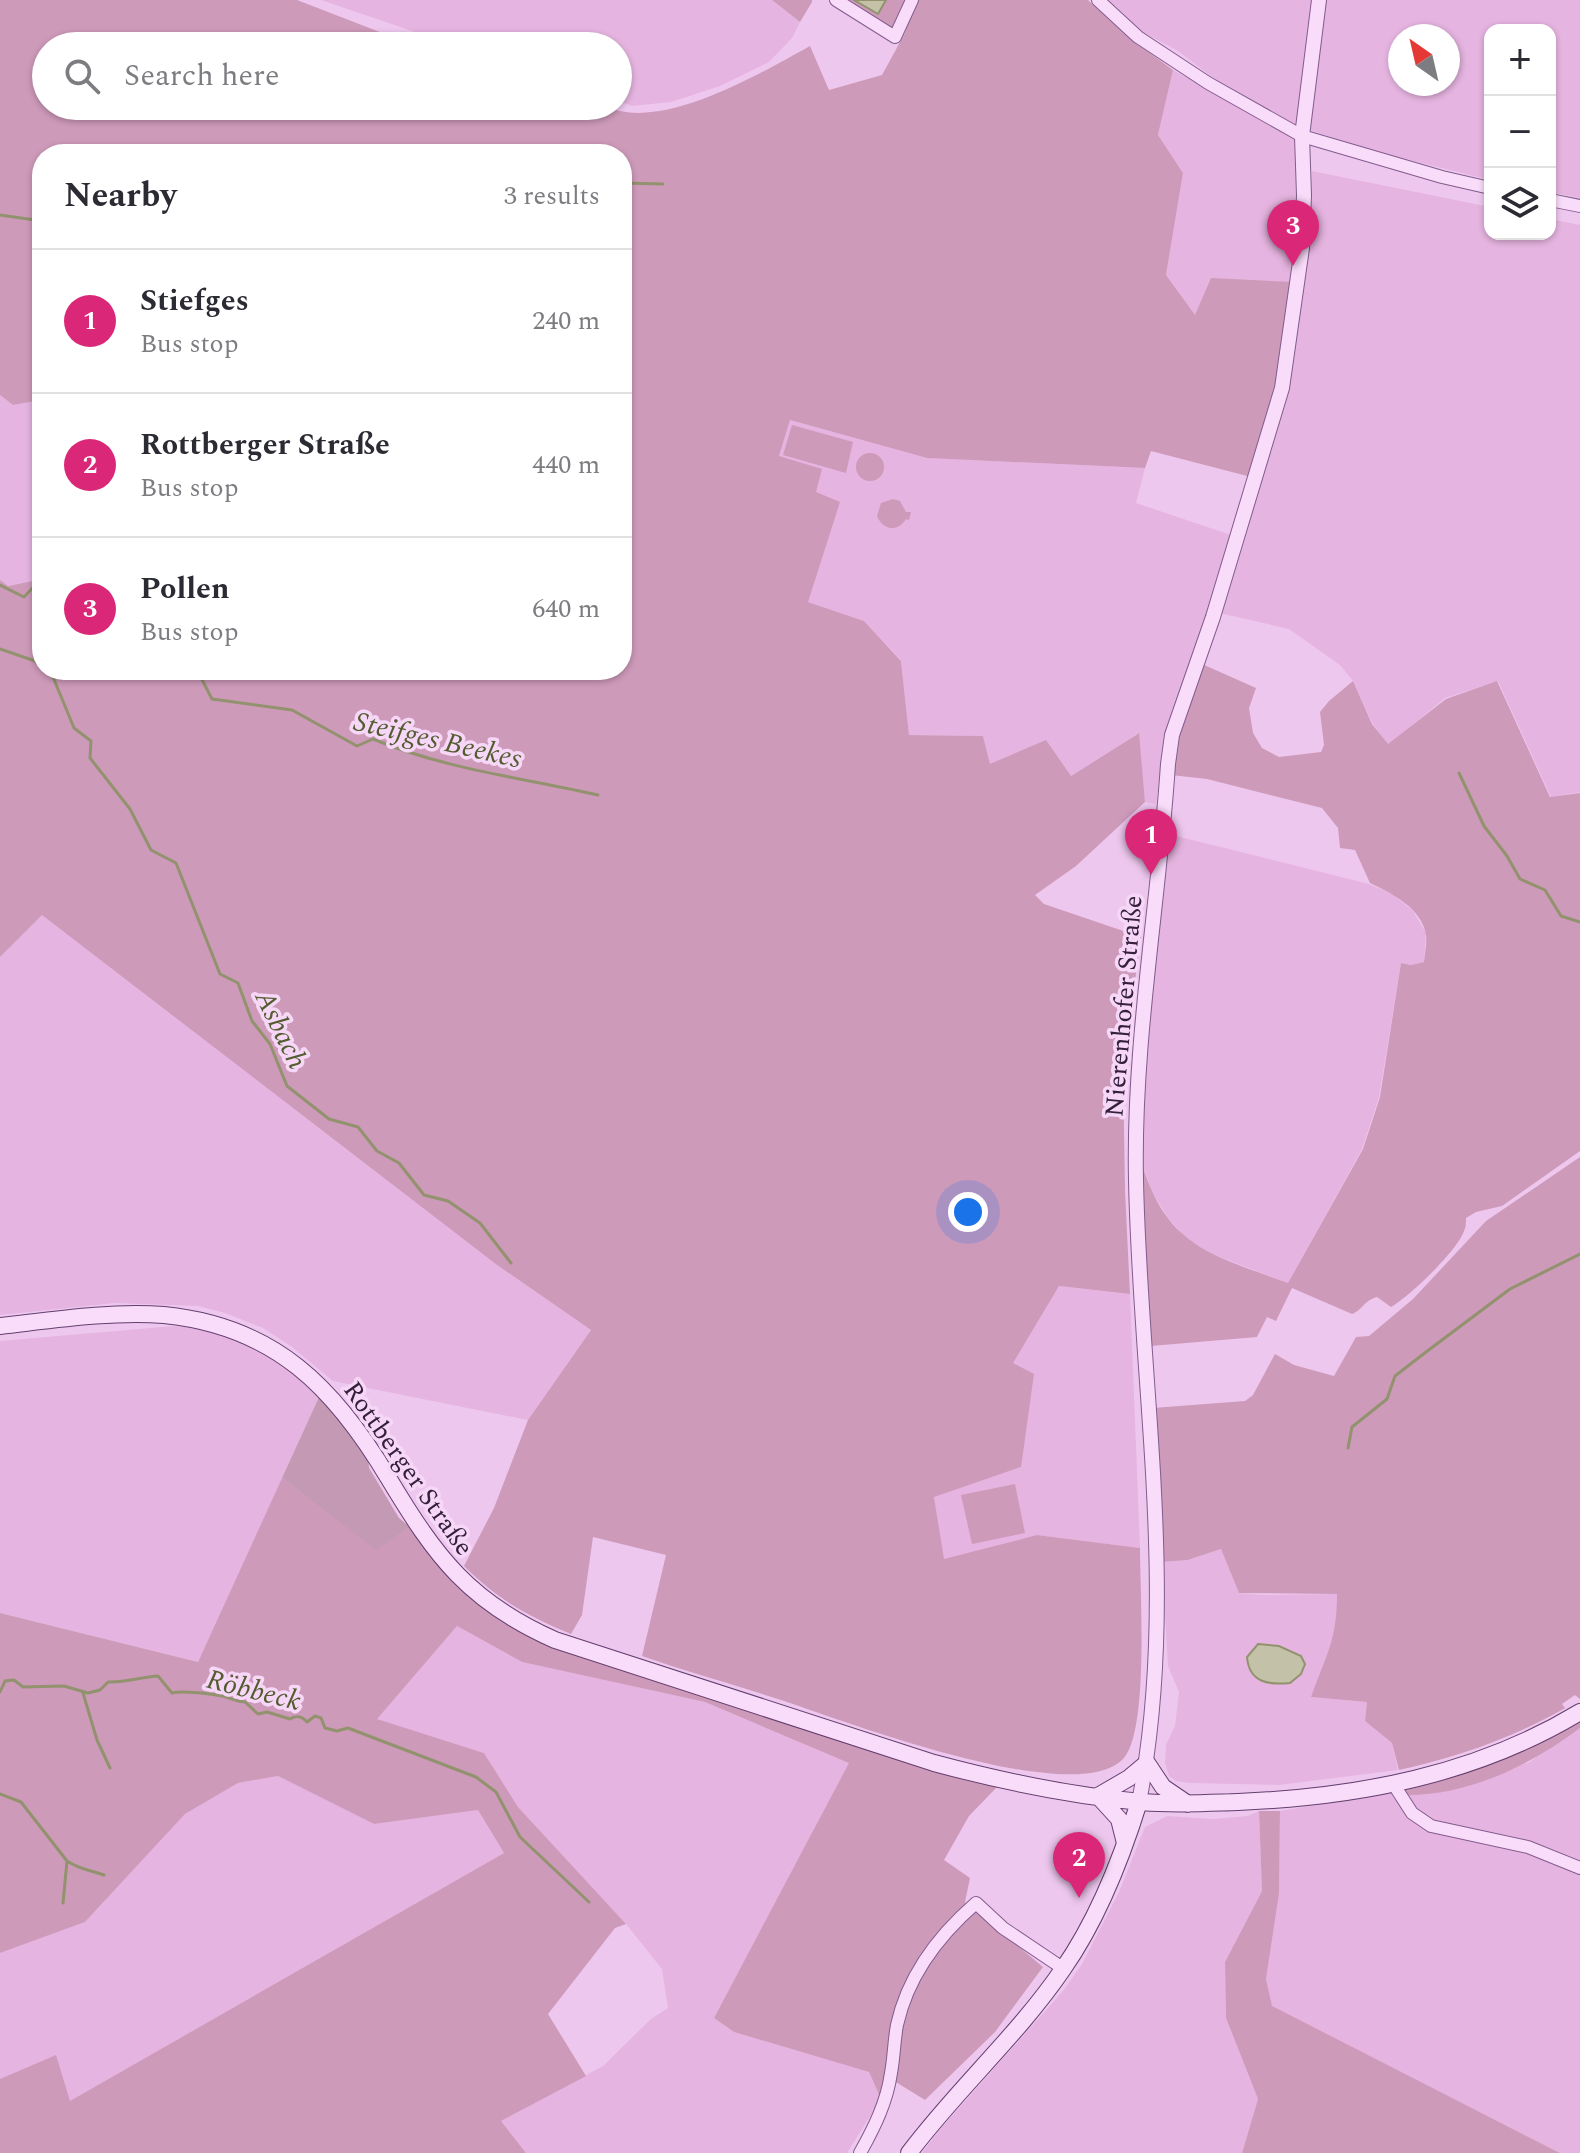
<!DOCTYPE html>
<meta charset="utf-8">
<style>
body{margin:0;font-family:Spectral,serif;background:#f7f7f7;color:#2b2b33}
.controls{position:absolute;right:24px;top:24px;display:grid;overflow:hidden;border-radius:16px;box-shadow:0 2px 6px #0004}
.controls button{width:72px;height:72px;display:grid;place-items:center;padding:0;border:0;border-bottom:2px solid #e1e1e2;background:#fff;color:#2b2b33;font:40px sans-serif}
.compass{position:absolute;left:1388px;top:24px;width:72px;height:72px;border-radius:50%;background:#fff;box-shadow:0 2px 6px #0004;rotate:326deg}
.you{position:absolute;left:968px;top:1212px;width:28px;height:28px;margin:-20px;border:6px solid #fff;border-radius:50%;background:#1a73e8;box-shadow:0 0 0 12px #1a73e833}
.badge{display:grid;place-items:center;width:52px;height:52px;border-radius:50%;background:#db2777;color:#fff;font-size:26px;font-weight:700}
.pin{position:absolute;translate:-50% -66px;filter:drop-shadow(0 2px 4px #0008)}
.pin::after{content:'';position:absolute;top:42px;width:28px;height:24px;background:inherit;clip-path:polygon(0 0,100% 0,50% 100%)}
.list{margin:0;padding:0;list-style:none}
h2{display:flex;justify-content:space-between;align-items:center;height:104px;margin:0;padding:0 32px;font-size:34px}
h2 small{font-size:26px;font-weight:400;color:#7c7c81}
.list li{display:grid;grid-template-columns:52px 1fr auto;gap:24px;align-items:center;box-sizing:border-box;height:144px;padding:0 32px;border-top:2px solid #e1e1e2}
.list b{display:block;font-size:30px;white-space:nowrap}
.list p{margin:0;font-size:26px;white-space:nowrap;color:#7c7c81}
.list em{font-size:26px;font-style:normal;color:#7c7c81}
.icon{flex:none;width:44px;height:44px;fill:none;stroke:currentColor;stroke-width:2;stroke-linecap:round;stroke-linejoin:round}
.map{position:relative;flex:none;width:1580px;height:2153px;overflow:hidden}
.search{position:absolute;background:#fff;box-shadow:0 2px 6px #0004;left:32px;top:32px;width:600px;height:88px;display:flex;align-items:center;gap:20px;box-sizing:border-box;padding:0 28px;border-radius:44px;color:#7c7c81;font-size:30px}
.panel{position:absolute;background:#fff;box-shadow:0 2px 6px #0004;left:32px;top:144px;width:600px;height:536px;border-radius:32px}
.map>svg:first-child{display:block}
.farmland{fill:#e5b4e0;fill-rule:evenodd}
.green{fill:#ce9aba}
.cemetery{fill:#c399b3}
.water{fill:#c3c2a8;stroke:#92926e;stroke-width:2}
.lines{fill:none;stroke-linecap:round;stroke-linejoin:round}
.stream{stroke:#92926e;stroke-width:3}
.minor-casing{stroke:#825c8c;stroke-width:14}
.tertiary-casing{stroke:#825c8c;stroke-width:16}
.secondary-casing{stroke:#633f6e;stroke-width:18}
.minor{stroke:#f9dbfa;stroke-width:12}
.tertiary{stroke:#f9dbfa;stroke-width:14}
.secondary{stroke:#f9dbfa;stroke-width:16}
.labels{text-anchor:middle;stroke-width:7;stroke-linejoin:round;paint-order:stroke}
.street-label{font-size:26px;fill:#35203c;stroke:#f6d7f7}
.water-label{font-size:28px;font-style:italic;fill:#535c2f;stroke:#f6d7f7}
</style>
<div class="map">
<svg width="1580" height="2153" viewBox="0 0 1580 2153">
<rect width="100%" height="100%" fill="#eec7ef"/>
<path class="farmland" d="M 321,0 L 772,0 L 800,22 L 792,38 L 769,62 L 720,86 L 671,102 L 632,106 L 618,101 L 618,46 L 456,46 Z
M 1107,0 L 1314,0 L 1298,129 L 1241,99 L 1178,51 L 1137,29 Z
M 1324,0 L 1580,0 L 1580,198 L 1550,192 L 1550,30 L 1490,30 L 1490,180 L 1381,153 L 1306,129 ZM 1400,36 L 1448,36 L 1448,84 L 1400,84 Z
M 1173,70 L 1299,139 L 1298,235 L 1292,282 L 1195,316 L 1166,275 L 1183,173 L 1158,135 Z
M 1312,171 L 1490,207 L 1490,234 L 1550,234 L 1550,219 L 1580,225 L 1580,792 L 1551,797 L 1498,681 L 1445,698 L 1388,745 L 1373,724 L 1353,681 L 1340,665 L 1289,629 L 1219,613 L 1307,245 Z
M 0,395 L 13,405 L 42,400 L 42,579 L 7,586 L 0,580 Z
M 790,420 L 927,458 L 1145,468 L 1136,503 L 1234,536 L 1164,748 L 1156,804 L 1145,802 L 1138,733 L 1071,776 L 990,764 L 983,736 L 909,735 L 901,660 L 864,621 L 808,602 L 816,492 L 779,456 Z
M 1168,834 L 1369,884 L 1394,895 L 1413,911 L 1426,933 L 1424,962 L 1411,965 L 1401,963 L 1379,1097 L 1362,1149 L 1288,1283 L 1217,1256 L 1189,1241 L 1168,1218 L 1151,1190 L 1145,1170 L 1141,1169 L 1142,1092 Z
M 41,914 L 497,1265 L 591,1330 L 528,1420 L 333,1381 L 292,1347 L 263,1328 L 225,1313 L 198,1306 L 115,1303 L 0,1315 L 0,957 Z
M 1059,1286 L 1130,1294 L 1140,1548 L 1037,1535 L 943,1560 L 934,1496 L 1021,1467 L 1012,1363 Z
M 174,1326 L 197,1327 L 253,1346 L 299,1375 L 320,1395 L 198,1662 L 0,1613 L 0,1341 Z
M 1221,1549 L 1239,1593 L 1262,1595 L 1337,1594 L 1337,1621 L 1333,1643 L 1311,1697 L 1367,1702 L 1365,1721 L 1392,1743 L 1398,1770 L 1279,1785 L 1190,1783 L 1176,1781 L 1169,1776 L 1165,1763 L 1166,1745 L 1175,1726 L 1179,1692 L 1168,1666 L 1162,1562 L 1189,1560 Z
M 457,1626 L 522,1662 L 705,1702 L 850,1763 L 714,2018 L 734,2032 L 869,2072 L 881,2099 L 847,2153 L 526,2153 L 501,2121 L 603,2066 L 651,2019 L 668,2008 L 662,1969 L 626,1924 L 518,1807 L 484,1753 L 376,1719 Z
M 1580,1728 L 1580,2153 L 1560,2153 L 1272,2007 L 1266,1979 L 1279,1894 L 1280,1811 L 1390,1793 L 1405,1795 L 1528,1763 Z
M 278,1776 L 374,1824 L 478,1810 L 504,1853 L 69,2102 L 0,2079 L 0,1953 L 85,1922 L 185,1814 L 238,1783 Z
M 1259,1811 L 1262,1891 L 1225,1962 L 1226,2018 L 1258,2099 L 1242,2153 L 922,2153 L 941,2128 L 1063,1991 L 1082,1964 L 1119,1892 L 1145,1827 L 1167,1816 L 1213,1819 L 1248,1816 Z"/>
<path class="green" d="M 0,0 L 297,0 L 416,46 L 46,46 L 46,106 L 602,106 C 609,108 618,111 626,112 C 681,120 763,72 810,46 L 829,90 L 882,75 L 905,33 L 915,0 L 1088,0 L 1129,38 L 1173,70 L 1158,135 L 1183,173 L 1166,275 L 1195,315 L 1211,278 L 1292,282 L 1278,386 L 1251,477 L 1151,451 L 1145,468 L 927,458 L 790,420 L 779,456 L 822,469 L 816,492 L 840,502 L 808,602 L 864,621 L 901,661 L 909,735 L 983,736 L 990,764 L 1046,740 L 1071,776 L 1139,733 L 1145,802 L 1076,866 L 1035,895 L 1044,904 L 1141,937 L 1123,1067 L 1125,1190 L 1130,1294 L 1059,1286 L 1013,1363 L 1034,1374 L 1021,1467 L 934,1497 L 944,1559 L 1037,1535 L 1140,1548 C 1140,1590 1149,1729 1124,1758 C 1077,1811 842,1720 781,1700 C 735,1685 688,1672 642,1656 L 666,1555 L 593,1537 L 582,1615 L 571,1634 C 528,1616 498,1600 464,1566 L 494,1508 L 528,1420 L 591,1330 L 497,1265 L 42,915 L 0,957 L 0,580 L 8,586 L 42,579 L 42,670 L 622,670 L 622,154 L 42,154 L 42,400 L 13,405 L 0,395 Z
M 772,0 L 812,0 L 812,2 L 800,22 Z
M 846,0 L 906,0 L 893,32 Z
M 792,425 L 853,442 L 846,473 L 783,455 Z
M856 467a14 14 0 1 1 28 0a14 14 0 1 1-28 0Z
M 893,499 L 900,501 L 906,512 L 911,512 L 909,520 L 906,519 C 897,533 883,530 877,516 L 881,503 Z
M 1202,664 L 1256,688 L 1249,708 L 1253,733 L 1262,748 L 1279,757 L 1321,752 L 1324,745 L 1320,712 L 1329,701 L 1353,681 L 1372,724 L 1388,744 L 1446,699 L 1497,681 L 1550,797 L 1580,793 L 1580,1151 L 1502,1206 L 1476,1212 L 1466,1218 C 1466,1223 1466,1227 1464,1231 C 1458,1250 1409,1297 1391,1307 L 1377,1297 C 1363,1301 1363,1310 1352,1314 L 1292,1288 L 1276,1321 L 1267,1317 L 1257,1337 L 1151,1346 L 1141,1169 L 1144,1170 C 1169,1249 1219,1257 1288,1283 L 1363,1149 L 1380,1097 L 1401,963 L 1411,965 L 1424,962 C 1425,953 1427,943 1426,935 C 1422,908 1391,893 1370,883 L 1355,850 L 1340,848 L 1338,828 L 1322,808 L 1207,779 L 1171,775 L 1173,756 Z
M 1580,1157 L 1580,1699 L 1575,1695 L 1562,1704 L 1565,1708 C 1513,1738 1457,1757 1399,1770 L 1392,1743 L 1365,1721 L 1367,1702 L 1311,1697 C 1326,1655 1337,1641 1337,1594 L 1239,1593 L 1221,1549 L 1188,1560 L 1162,1562 L 1153,1408 L 1245,1401 L 1253,1395 L 1275,1354 L 1294,1365 L 1334,1376 L 1356,1337 L 1369,1336 L 1413,1299 L 1486,1221 Z
M 282,1478 L 376,1549 L 410,1527 C 436,1564 462,1588 496,1616 L 893,1756 L 997,1787 L 969,1816 L 944,1860 L 970,1878 L 965,1902 L 1043,1967 L 995,2032 L 925,2100 L 886,2076 L 881,2099 L 869,2072 L 734,2032 L 714,2018 L 849,1763 L 705,1702 L 522,1662 L 457,1626 L 377,1719 L 484,1753 L 518,1807 L 626,1924 L 615,1928 L 548,2014 L 586,2076 L 501,2121 L 526,2153 L 0,2153 L 0,2079 L 56,2055 L 70,2101 L 504,1853 L 478,1810 L 374,1824 L 278,1776 L 238,1783 L 185,1814 L 85,1922 L 0,1953 L 0,1613 L 198,1662 Z
M 1015,1484 L 1025,1533 L 972,1544 L 961,1495 Z
M 1580,1719 L 1580,1728 C 1531,1765 1468,1796 1405,1795 L 1406,1788 C 1468,1773 1525,1753 1580,1719 Z
M 1259,1811 L 1280,1811 L 1279,1894 L 1266,1979 L 1272,2006 L 1560,2153 L 1242,2153 L 1258,2099 L 1226,2018 L 1225,1962 L 1262,1891 Z"/>
<path class="cemetery" d="M 320,1395 L 368,1454 L 369,1468 L 399,1518 L 410,1527 L 376,1550 L 282,1478 Z"/>
<path class="water" d="M 854,0 L 886,0 L 878,14 Z
M 1258,1644 L 1279,1646 L 1301,1656 L 1305,1664 L 1301,1674 L 1290,1683 C 1269,1685 1249,1683 1247,1657 Z"/>
<g class="lines">
<path class="stream" d="M 622,183 L 663,184
M 0,215 L 42,221
M 0,585 L 24,597 L 42,578
M 0,649 L 35,661 L 42,667
M 45,670 L 53,677 L 74,728 L 91,741 L 90,758 L 130,809 L 151,850 L 176,863 L 220,974 L 238,983 L 252,1021 L 270,1044 L 287,1086 L 329,1119 L 358,1127 L 377,1151 L 399,1163 L 424,1195 L 448,1201 L 480,1223 L 511,1263
M 197,670 L 212,699 L 292,710 L 357,746 L 373,739 C 445,769 523,778 598,795
M 55,676 L 70,670
M 1459,773 L 1484,826 L 1507,856 L 1520,879 L 1545,890 L 1561,916 L 1580,922
M 1348,1448 L 1352,1427 L 1387,1399 L 1395,1376 L 1426,1352 L 1510,1289 L 1580,1254
M 0,1692 L 5,1681 L 14,1680 L 23,1687 L 64,1686 L 88,1693 L 100,1690 L 108,1682 C 124,1683 141,1677 158,1676 L 172,1693 C 181,1690 216,1694 226,1697 C 234,1699 236,1702 245,1702 L 258,1714 L 267,1712 L 290,1719 C 297,1715 302,1716 307,1722 L 315,1716 L 321,1718 L 325,1728 L 337,1731 L 348,1728 L 476,1777 L 496,1792 L 520,1837 L 589,1902
M 83,1693 L 97,1740 L 110,1768
M 0,1794 L 21,1802 L 67,1861 L 63,1903
M 67,1861 C 83,1871 88,1869 104,1875"/>
<defs>
<path id="minor" d="M 836,0 L 895,37 L 912,0
M 1098,0 L 1138,37 L 1208,83 L 1302,136 L 1442,177 L 1490,188
M 1550,200 L 1580,206
M 1394,1785 L 1412,1813 L 1431,1826 L 1528,1847 L 1580,1868
M 860,2153 C 874,2128 887,2102 891,2073 C 894,2057 894,2041 897,2025 C 908,1975 938,1936 976,1903 L 1003,1928 L 1064,1969"/>
<path id="tertiary" d="M 1139,1802 C 1179,1597 1140,1387 1136,1180 C 1133,1041 1159,903 1168,764 L 1172,735 L 1213,617 L 1282,388 L 1302,248 L 1304,195 L 1302,136 L 1319,0"/>
<path id="secondary" d="M 0,1326 C 53,1320 110,1311 164,1315 C 275,1326 335,1388 389,1479 C 436,1557 469,1602 555,1640 L 934,1763 C 1001,1781 1072,1796 1142,1802 C 1174,1805 1206,1803 1238,1802 C 1358,1797 1476,1775 1580,1712
M 1098,1796 L 1129,1778 L 1147,1763 L 1163,1787 L 1188,1804
M 1098,1796 L 1119,1819 L 1125,1843
M 909,2153 C 957,2089 1018,2035 1063,1969 C 1098,1919 1121,1860 1139,1802"/>
</defs>
<use href="#minor" class="minor-casing"/>
<use href="#tertiary" class="tertiary-casing"/>
<use href="#secondary" class="secondary-casing"/>
<use href="#minor" class="minor"/>
<use href="#tertiary" class="tertiary"/>
<use href="#secondary" class="secondary"/>
</g>
<g class="labels">
<g class="street-label">
<text transform="translate(1123 1006) rotate(-85)" y="9">Nierenhofer Straße</text>
<text transform="translate(409 1468) rotate(55)" y="9">Rottberger Straße</text>
</g>
<g class="water-label">
<text transform="translate(438 739) rotate(13)" y="10">Steifges Beekes</text>
<text transform="translate(282 1029) rotate(64)" y="10">Asbach</text>
<text transform="translate(254 1689) rotate(14)" y="10">Röbbeck</text>
</g>
</g>
</svg>
<div class="controls">
<button>+</button>
<button>−</button>
<button><svg class="icon" aria-label="layers" viewBox="0 0 24 24"><path d="M12 4l9 5-9 5-9-5zM3 14l9 5 9-5"/></svg></button>
</div>
<svg class="compass" viewBox="-18 -18 36 36"><path d="M0-13l5 13h-10z" fill="#e53935"/><path d="M0 13l5-13h-10z" fill="#7c7c81"/></svg>
<div class="you"></div>
<div class="pin badge" style="left:1151px;top:875px">1</div>
<div class="pin badge" style="left:1079px;top:1898px">2</div>
<div class="pin badge" style="left:1293px;top:266px">3</div>
<div class="search"><svg class="icon" aria-label="search" viewBox="0 0 24 24"><circle cx="10" cy="10" r="6"/><path d="M15 15l6 6"/></svg>Search here</div>
<section class="panel">
<h2>Nearby<small>3 results</small></h2>
<ul class="list">
<li><span class="badge">1</span><div><b>Stiefges</b><p>Bus stop</p></div><em>240 m</em></li>
<li><span class="badge">2</span><div><b>Rottberger Straße</b><p>Bus stop</p></div><em>440 m</em></li>
<li><span class="badge">3</span><div><b>Pollen</b><p>Bus stop</p></div><em>640 m</em></li>
</ul>
</section>
</div>
